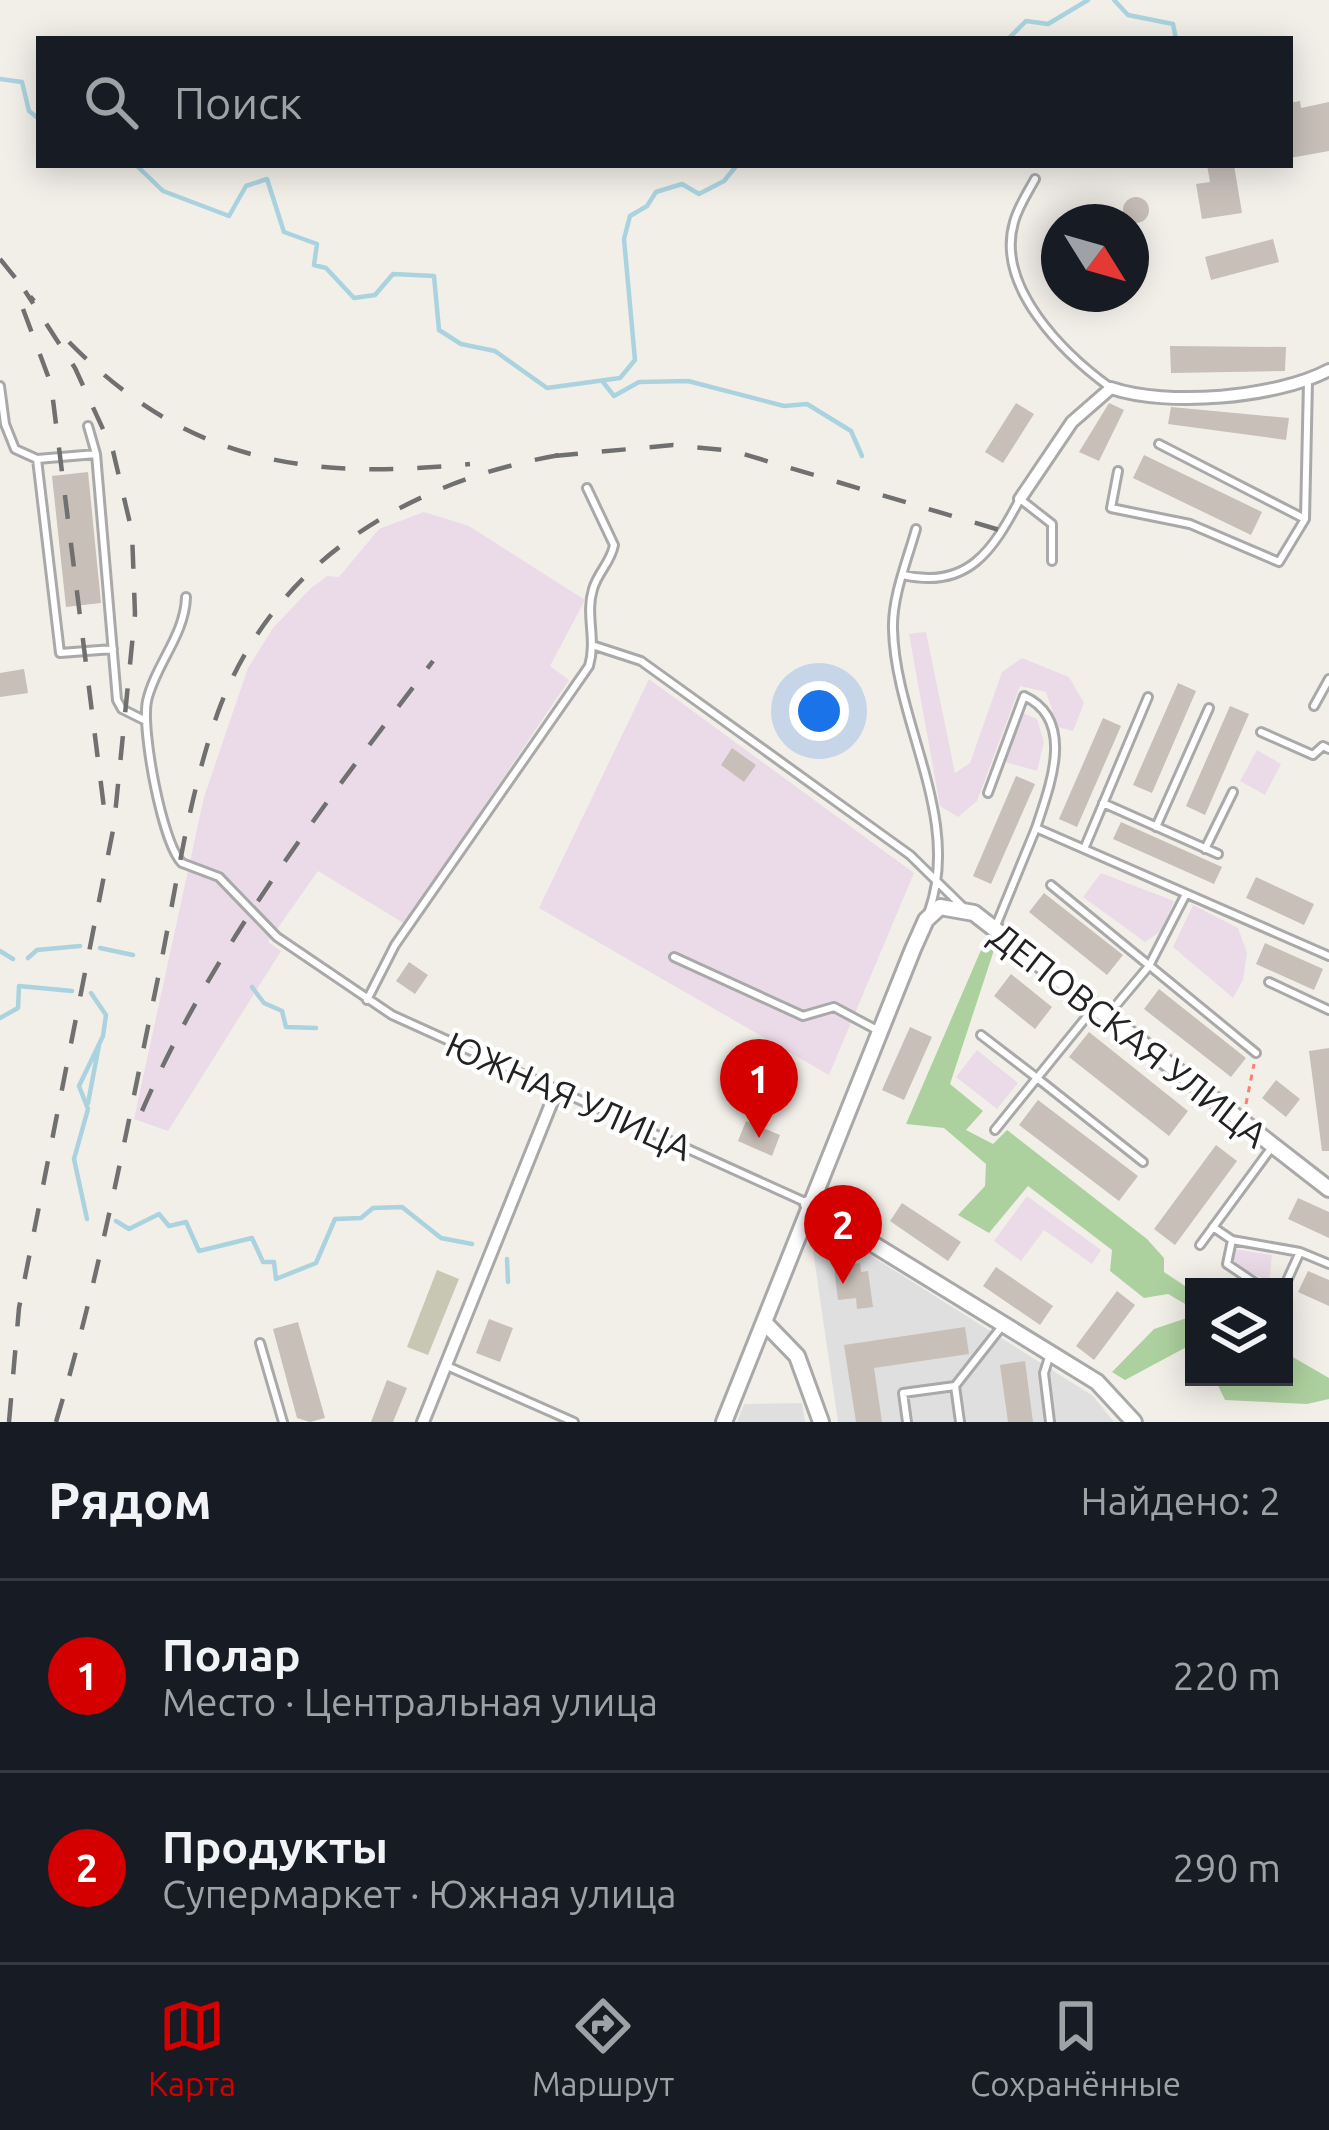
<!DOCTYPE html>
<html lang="ru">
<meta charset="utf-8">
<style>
body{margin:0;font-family:Ubuntu,sans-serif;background:#242831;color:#f1f3f6}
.controls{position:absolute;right:36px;bottom:36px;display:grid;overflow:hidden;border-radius:0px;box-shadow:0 6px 30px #0003}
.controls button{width:108px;height:108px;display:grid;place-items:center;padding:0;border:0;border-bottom:3px solid #363941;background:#171b24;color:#f1f3f6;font:60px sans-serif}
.compass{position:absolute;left:1041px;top:204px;width:108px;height:108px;border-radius:50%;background:#171b24;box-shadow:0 6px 30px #0003;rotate:127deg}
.you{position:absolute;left:819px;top:711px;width:42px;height:42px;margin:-30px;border:9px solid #fff;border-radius:50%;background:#1a73e8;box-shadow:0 0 0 18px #1a73e833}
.badge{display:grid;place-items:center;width:78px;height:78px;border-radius:50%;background:#d40000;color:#fff;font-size:39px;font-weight:700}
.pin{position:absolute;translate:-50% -99px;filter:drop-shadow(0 3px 6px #0008)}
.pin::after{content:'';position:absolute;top:63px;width:42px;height:36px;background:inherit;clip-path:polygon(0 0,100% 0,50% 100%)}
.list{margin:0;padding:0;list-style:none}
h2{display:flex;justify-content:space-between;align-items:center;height:156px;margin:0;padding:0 48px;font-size:51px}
h2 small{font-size:39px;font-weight:400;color:#9ea1a6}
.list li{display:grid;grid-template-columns:78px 1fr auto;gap:36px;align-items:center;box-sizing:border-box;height:192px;padding:0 48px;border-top:3px solid #363941}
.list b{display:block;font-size:45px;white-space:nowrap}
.list p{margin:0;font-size:39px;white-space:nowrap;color:#9ea1a6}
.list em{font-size:39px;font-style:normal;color:#9ea1a6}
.icon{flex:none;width:66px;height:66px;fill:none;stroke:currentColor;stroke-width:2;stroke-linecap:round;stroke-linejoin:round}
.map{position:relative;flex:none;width:1329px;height:1422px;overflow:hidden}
.search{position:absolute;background:#171b24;box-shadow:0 6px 30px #0003;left:36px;right:36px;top:36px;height:132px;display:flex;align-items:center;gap:30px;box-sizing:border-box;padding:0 42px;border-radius:0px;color:#9ea1a6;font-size:45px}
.sheet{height:540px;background:#171b24}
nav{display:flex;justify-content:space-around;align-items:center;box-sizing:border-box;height:168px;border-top:3px solid #363941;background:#171b24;font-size:33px;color:#9ea1a6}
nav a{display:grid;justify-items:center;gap:6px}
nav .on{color:#d40000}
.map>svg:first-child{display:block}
.residential{fill:#e0dfdf}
.industrial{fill:#ebdbe8}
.construction{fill:#c7c7b4}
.forest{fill:#add19e}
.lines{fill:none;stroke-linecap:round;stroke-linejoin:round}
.stream{stroke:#aad3df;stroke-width:4.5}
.building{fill:#c7bfb8}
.service-casing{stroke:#a9a9a9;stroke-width:12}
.minor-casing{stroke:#a9a9a9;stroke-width:16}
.tertiary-casing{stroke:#a9a9a9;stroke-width:20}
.path{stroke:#fa8072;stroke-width:3;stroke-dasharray:6 6;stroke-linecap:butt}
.service{stroke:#fff;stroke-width:6}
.minor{stroke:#fff;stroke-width:10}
.tertiary{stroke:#fff;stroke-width:14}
.rail{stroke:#707070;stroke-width:4.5;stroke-dasharray:24 24;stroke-linecap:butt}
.labels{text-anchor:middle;stroke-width:9;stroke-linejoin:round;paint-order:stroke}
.street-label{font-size:36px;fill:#222;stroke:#fff}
</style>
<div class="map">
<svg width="1329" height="1422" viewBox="0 0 1329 1422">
<rect width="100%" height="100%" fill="#f2efe9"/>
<path class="residential" d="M 835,1233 L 1093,1396 L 1114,1422 L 838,1422 L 811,1237 Z
M 802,1403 L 805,1422 L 737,1422 L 744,1404 Z"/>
<path class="industrial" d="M 424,512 L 469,526 L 585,600 L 550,666 L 569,680 L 405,924 L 318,871 L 268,942 L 281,951 L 168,1131 L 134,1119 L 204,797 L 248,668 L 273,628 L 310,589 L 327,576 L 339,577 L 379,529 Z
M 926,632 L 955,773 L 970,763 L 1002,672 L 1022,658 L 1069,677 L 1084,703 L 1073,731 L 1058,727 L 1046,692 L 1020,686 L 977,801 L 958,817 L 940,806 L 909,634 Z
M 649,679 L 914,873 L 829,1075 L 539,908 Z
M 1023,713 L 1037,719 L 1044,742 L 1037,771 L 1005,762 Z
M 1257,750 L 1281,764 L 1265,795 L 1240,781 Z
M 1101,873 L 1174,901 L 1161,931 L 1145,942 L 1083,897 Z
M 1193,905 L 1238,928 L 1247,953 L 1243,980 L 1233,998 L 1173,947 Z
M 977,1050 L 1018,1083 L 997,1109 L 956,1077 Z
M 1027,1196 L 1101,1250 L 1092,1264 L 1044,1230 L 1021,1261 L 994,1241 Z
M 1234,1249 L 1272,1255 L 1269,1281 L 1233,1265 Z"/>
<path class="construction" d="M 437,1270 L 459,1279 L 428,1355 L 407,1347 Z"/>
<path class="forest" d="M 984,943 L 994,950 L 950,1084 L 983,1111 L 966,1130 L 993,1144 L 1007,1130 L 1147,1239 L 1164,1258 L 1164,1272 L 1194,1292 L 1194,1343 L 1125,1380 L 1112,1372 L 1154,1329 L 1187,1318 L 1192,1308 L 1168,1294 L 1144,1298 L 1110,1271 L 1112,1250 L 1028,1186 L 989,1233 L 958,1215 L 985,1186 L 986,1164 L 944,1128 L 906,1124 Z
M 1284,1352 L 1329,1378 L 1329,1399 L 1307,1404 L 1225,1400 L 1214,1377 L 1284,1377 Z"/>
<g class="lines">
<path class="stream" d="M 1114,0 L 1128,15 L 1173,24 L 1176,39
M 1008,39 L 1026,21 L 1048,24 L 1088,0
M 0,79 L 22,82 L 29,111 L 39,119
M 136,165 L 163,191 L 229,216 L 246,186 L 267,179 L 284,232 L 317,244 L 314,265 L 326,268 L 354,298 L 375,295 L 393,274 L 434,276 L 439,330 L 461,344 L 495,351 L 547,388 L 620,378 L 635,360 L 624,239 L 630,216 L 647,206 L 656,192 L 682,184 L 699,194 L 724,181 L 737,165
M 603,382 L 614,396 L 639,382 L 688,381 L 784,406 L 807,404 L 851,431 L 862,456
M 100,948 L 133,955
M 0,951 L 13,959
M 28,958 L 37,950 L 80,946
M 252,987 L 264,1003 L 282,1011 L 286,1027 L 316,1028
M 0,1018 L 18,1008 L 19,986 L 72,991
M 88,1103 L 99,1045
M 87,1219 L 74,1159 L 88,1109 L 79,1086 L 103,1036 L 106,1015 L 91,993
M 116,1221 L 129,1229 L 159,1214 L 169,1226 L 186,1222 L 199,1251 L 252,1238 L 263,1262 L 274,1262 L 276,1279 L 316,1263 L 335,1219 L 361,1218 L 373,1208 L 402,1207 L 441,1238 L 472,1244
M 507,1259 L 508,1282"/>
</g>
<path class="building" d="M 1300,101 L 1301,108 L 1329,102 L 1329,151 L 1290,158 L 1290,103 Z
M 1207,165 L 1234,165 L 1242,213 L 1202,219 L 1196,184 L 1210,182 Z
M1123 210a13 13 0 1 1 26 0a13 13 0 1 1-26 0Z
M 1273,239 L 1279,262 L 1211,280 L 1205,257 Z
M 1170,346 L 1286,347 L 1285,371 L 1171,373 Z
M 1016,403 L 1034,414 L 1003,463 L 985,452 Z
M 1109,403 L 1124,410 L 1099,461 L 1079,452 Z
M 1171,407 L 1289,418 L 1286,440 L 1168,424 Z
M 1144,455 L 1262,512 L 1251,535 L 1133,478 Z
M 88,472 L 101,603 L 66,607 L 52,476 Z
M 24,669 L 28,693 L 0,697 L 0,673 Z
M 1178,683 L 1196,691 L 1152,793 L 1133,785 Z
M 1230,706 L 1249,714 L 1205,815 L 1186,806 Z
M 1103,718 L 1121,726 L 1077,827 L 1059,819 Z
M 732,748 L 756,765 L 744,782 L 721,765 Z
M 1016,776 L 1035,784 L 991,884 L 973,876 Z
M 1121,822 L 1222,867 L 1214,884 L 1113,839 Z
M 1256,877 L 1314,904 L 1304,925 L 1246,898 Z
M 1044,893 L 1123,955 L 1107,975 L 1029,912 Z
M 1265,943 L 1323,969 L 1314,990 L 1256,964 Z
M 409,962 L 428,975 L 415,994 L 396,981 Z
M 1011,974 L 1052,1007 L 1035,1029 L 994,996 Z
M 1159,989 L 1246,1058 L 1231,1077 L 1144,1009 Z
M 910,1027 L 932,1037 L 904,1100 L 882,1090 Z
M 1089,1032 L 1188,1111 L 1169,1136 L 1069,1057 Z
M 1329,1048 L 1329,1151 L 1322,1151 L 1309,1051 Z
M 1276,1080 L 1300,1099 L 1286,1117 L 1262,1098 Z
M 1038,1100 L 1138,1176 L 1119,1201 L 1019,1125 Z
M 746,1121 L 780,1135 L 772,1156 L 738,1141 Z
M 1216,1145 L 1237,1161 L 1175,1245 L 1154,1229 Z
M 1298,1198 L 1329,1212 L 1329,1238 L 1288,1219 Z
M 902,1203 L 961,1242 L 948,1261 L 890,1221 Z
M 860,1263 L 861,1272 L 868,1271 L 873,1307 L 857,1309 L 856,1298 L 838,1300 L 834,1267 Z
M 996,1267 L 1053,1306 L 1040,1325 L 983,1286 Z
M 1308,1271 L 1329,1280 L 1329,1306 L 1298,1292 Z
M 1117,1291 L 1135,1305 L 1094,1360 L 1076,1346 Z
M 489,1319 L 513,1328 L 500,1362 L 476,1353 Z
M 298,1322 L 325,1418 L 310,1422 L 297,1418 L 273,1329 Z
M 965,1327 L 969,1354 L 874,1368 L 882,1422 L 856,1422 L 844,1345 Z
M 1025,1361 L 1033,1422 L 1008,1422 L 1000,1365 Z
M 387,1380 L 407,1388 L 393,1422 L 371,1422 Z"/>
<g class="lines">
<defs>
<path id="service" d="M 1035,179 C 1028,192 1018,207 1014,222 C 995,287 1064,354 1111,388
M 0,386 L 5,424 L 15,449 L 37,459 L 96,454
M 88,426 L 96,454 L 117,700 L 122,709 L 146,721
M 1159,444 L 1305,519
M 37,459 L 60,653 L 113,649
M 1118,471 L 1111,508 L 1190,524 L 1279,562 L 1305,519 L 1308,381
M 916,529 C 907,561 892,597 893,629 C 895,722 962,818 929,911
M 903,575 C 968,590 993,550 1020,499 L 1052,524 L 1052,561
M 186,597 C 185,635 155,665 147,701 C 141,729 162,843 182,863 L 219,877 L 277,937 L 392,1015 L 805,1202
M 595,646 L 641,661 L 910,855 L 962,906
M 1314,706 L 1329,679
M 1261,732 L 1313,755 L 1323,746 L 1329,749
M 988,793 L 1024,696 C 1077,720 1049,788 1036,828
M 1103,803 L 1218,854
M 1156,827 L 1209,708
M 1084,849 L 1148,697
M 1205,849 L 1233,792
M 1051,885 L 1256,1053
M 995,928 L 1036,828 L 1329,956
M 674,957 L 803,1016 L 834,1007 L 877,1030
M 1269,982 L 1329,1010
M 367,1000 L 395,945 L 589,666 C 597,639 585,615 593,589 C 598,572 611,562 614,545 L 587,488
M 1118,1003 L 1149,966 L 1186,894
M 1093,1009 L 1037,1078 L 1143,1162
M 981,1035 L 1037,1078 L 995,1130
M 1213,1227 L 1232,1240 L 1227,1264 L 1261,1287
M 1232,1240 L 1300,1252 L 1329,1264
M 1200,1245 L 1272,1147
M 1262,1287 L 1285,1285 L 1300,1252
M 260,1343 L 283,1422
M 447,1366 L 574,1422
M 907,1422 L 903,1393 L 955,1386
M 960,1422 L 955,1386 L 1003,1325
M 1050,1422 L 1044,1373 L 1050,1354"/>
<path id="minor" d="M 1020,499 L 1072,422 L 1111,388 C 1167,407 1276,398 1329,370
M 423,1422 L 557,1089"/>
<path id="tertiary" d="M 808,1204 L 1097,1382 L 1134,1422
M 766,1324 L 797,1356 L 821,1422
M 724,1422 L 913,949 L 926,920 L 940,907 L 974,913 L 1329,1189"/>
</defs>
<use href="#service" class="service-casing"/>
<use href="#minor" class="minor-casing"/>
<use href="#tertiary" class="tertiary-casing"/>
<path class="path" d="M 1246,1104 L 1254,1064"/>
<use href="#service" class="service"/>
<use href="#minor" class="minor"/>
<use href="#tertiary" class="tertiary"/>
<path class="rail" d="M 0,259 L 34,301
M 23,309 L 51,384 L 105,816
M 69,342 C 189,464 307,480 470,464
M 554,456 L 673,445 L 733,451 L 1013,534
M 142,1111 C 214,945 324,805 433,661
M 9,1422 L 19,1308 L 114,825 L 135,614 L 132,532 L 113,451 L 75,368 L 25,291
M 56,1422 C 100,1276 127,1127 158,978 C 176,890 188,797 218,712 C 274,559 413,479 566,454"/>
</g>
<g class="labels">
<g class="street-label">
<text transform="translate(1129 1035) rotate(38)" y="13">ДЕПОВСКАЯ УЛИЦА</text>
<text transform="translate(569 1096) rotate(24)" y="13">ЮЖНАЯ УЛИЦА</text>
</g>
</g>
</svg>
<div class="controls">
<button><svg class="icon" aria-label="layers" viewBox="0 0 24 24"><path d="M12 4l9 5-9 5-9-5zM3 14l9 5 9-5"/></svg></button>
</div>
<svg class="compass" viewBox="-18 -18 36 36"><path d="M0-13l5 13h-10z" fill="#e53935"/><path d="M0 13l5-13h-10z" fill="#9ea1a6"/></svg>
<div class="you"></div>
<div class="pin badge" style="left:759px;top:1138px">1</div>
<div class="pin badge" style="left:843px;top:1284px">2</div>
<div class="search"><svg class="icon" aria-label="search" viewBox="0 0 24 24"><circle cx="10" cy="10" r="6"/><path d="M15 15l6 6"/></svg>Поиск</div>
</div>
<section class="sheet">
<h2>Рядом<small>Найдено: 2</small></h2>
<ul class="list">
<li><span class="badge">1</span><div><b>Полар</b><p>Место · Центральная улица</p></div><em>220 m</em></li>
<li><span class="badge">2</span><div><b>Продукты</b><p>Супермаркет · Южная улица</p></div><em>290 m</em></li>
</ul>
</section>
<nav>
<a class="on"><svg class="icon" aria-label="map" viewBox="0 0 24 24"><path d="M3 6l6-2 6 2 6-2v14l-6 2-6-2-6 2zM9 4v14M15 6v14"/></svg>Карта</a>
<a><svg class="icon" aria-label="directions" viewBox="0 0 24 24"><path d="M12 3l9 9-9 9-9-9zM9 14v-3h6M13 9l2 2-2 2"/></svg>Маршрут</a>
<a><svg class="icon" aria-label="saved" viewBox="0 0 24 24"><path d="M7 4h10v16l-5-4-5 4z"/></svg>Сохранённые</a>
</nav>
